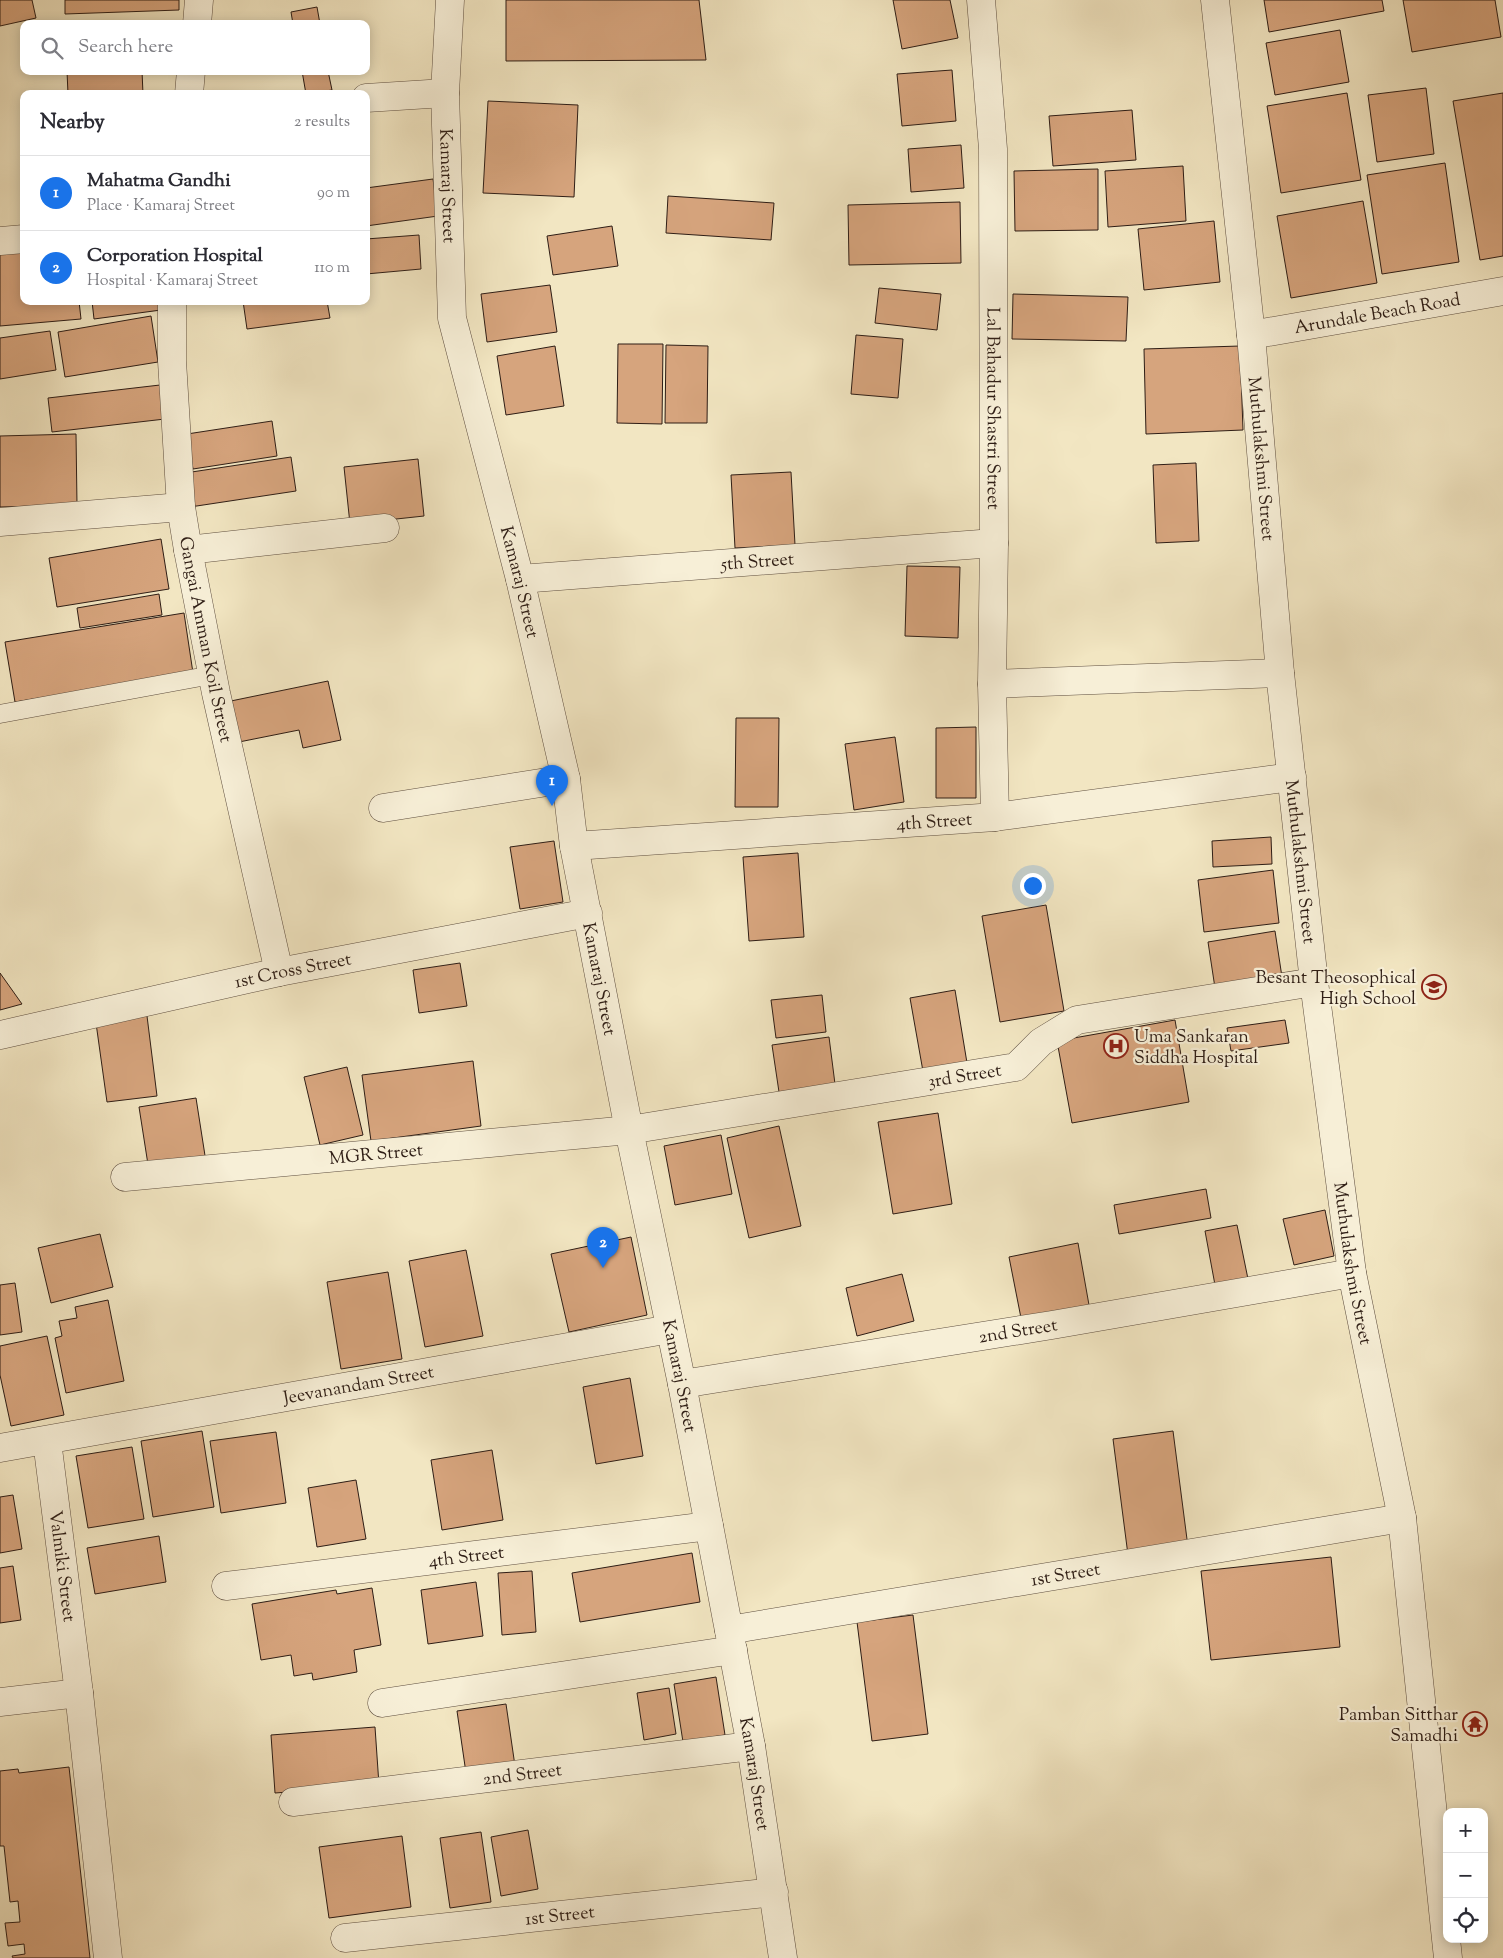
<!DOCTYPE html>
<meta charset="utf-8">
<style>
body{margin:0;font-family:"Sorts Mill Goudy",serif;background:#f2f2f3;color:#2b2b33}
.controls{position:absolute;right:15px;bottom:15px;display:grid;overflow:hidden;border-radius:10px;box-shadow:0 2px 12px #0003}
.controls button{width:45px;height:45px;display:grid;place-items:center;padding:0;border:0;border-bottom:1px solid #e1e1e2;background:#fff;color:#2b2b33;font:25px sans-serif}
.you{position:absolute;left:1032px;top:885px;width:18px;height:18px;margin:-12px;border:4px solid #fff;border-radius:50%;background:#1a73e8;box-shadow:0 0 0 8px #1a73e833}
.badge{display:grid;place-items:center;width:32px;height:32px;border-radius:50%;background:#1a73e8;color:#fff;font-size:16px;font-weight:700}
.pin{position:absolute;translate:-50% -41px;filter:drop-shadow(0 1px 2px #0008)}
.pin::after{content:'';position:absolute;top:26px;width:18px;height:15px;background:inherit;clip-path:polygon(0 0,100% 0,50% 100%)}
.list{margin:0;padding:0;list-style:none}
h2{display:flex;justify-content:space-between;align-items:center;height:65px;margin:0;padding:0 20px;font-size:21px}
h2 small{font-size:16px;font-weight:400;color:#7c7c81}
.list li{display:grid;grid-template-columns:32px 1fr auto;gap:15px;align-items:center;box-sizing:border-box;height:75px;padding:0 20px;border-top:1px solid #e1e1e2}
.list b{display:block;font-size:19px;white-space:nowrap}
.list p{margin:0;font-size:16px;white-space:nowrap;color:#7c7c81}
.list em{font-size:16px;font-style:normal;color:#7c7c81}
.icon{flex:none;width:28px;height:28px;fill:none;stroke:currentColor;stroke-width:2;stroke-linecap:round;stroke-linejoin:round}
.map{position:relative;flex:none;width:1503px;height:1958px;overflow:hidden}
.search{position:absolute;background:#fff;box-shadow:0 2px 12px #0003;left:20px;top:20px;width:350px;height:55px;display:flex;align-items:center;gap:12px;box-sizing:border-box;padding:0 18px;border-radius:10px;color:#7c7c81;font-size:19px}
.panel{position:absolute;background:#fff;box-shadow:0 2px 12px #0003;left:20px;top:90px;width:350px;height:215px;border-radius:10px}
.map>svg:first-child{display:block}
.building{fill:#d6a47d;stroke:#2e1d15}
.lines{fill:none;stroke-linecap:round;stroke-linejoin:round}
.service-casing{stroke:#5f4f40;stroke-width:19}
.minor-casing{stroke:#5f4f40;stroke-width:29}
.service{stroke:#f7efd7;stroke-width:18}
.minor{stroke:#f7efd7;stroke-width:28}
.labels{text-anchor:middle;stroke-width:4.5;stroke-linejoin:round;paint-order:stroke}
.street-label{font-size:18px;fill:#2e1d15;stroke:#f7efd7}
.poi-label{font-size:18px;fill:#2e1d15;stroke:#f7efd7;text-anchor:end}
</style>
<div class="map">
<svg width="1503" height="1958" viewBox="0 0 1503 1958">
<rect width="100%" height="100%" fill="#f2e6c2"/>
<filter id="stains"><feTurbulence type="fractalNoise" baseFrequency=".004" numOctaves="4"/><feColorMatrix values="0 0 0 0 .2 0 0 0 0 .09 0 0 0 0 .02 0 0 0 .5 -.17"/></filter>
<radialGradient id="worn" r=".72"><stop offset=".6" stop-color="#630" stop-opacity="0"/><stop offset="1" stop-color="#630" stop-opacity=".3"/></radialGradient>
<path class="building" d="M 0,0 L 32,0 L 36,18 L 0,26 Z
M 65,0 L 179,0 L 179,10 L 65,14 Z
M 506,0 L 699,0 L 706,60 L 506,61 Z
M 893,0 L 950,0 L 958,38 L 902,49 Z
M 1264,0 L 1382,0 L 1384,11 L 1269,32 Z
M 1403,0 L 1495,0 L 1501,37 L 1412,52 Z
M 317,7 L 320,24 L 293,24 L 291,12 Z
M 1340,30 L 1349,82 L 1275,95 L 1266,43 Z
M 952,70 L 956,121 L 902,126 L 897,74 Z
M 67,71 L 142,71 L 143,94 L 68,94 Z
M 302,71 L 328,71 L 332,90 L 306,94 Z
M 1426,88 L 1434,154 L 1377,162 L 1368,95 Z
M 1347,93 L 1361,180 L 1281,193 L 1267,106 Z
M 1503,93 L 1503,256 L 1480,260 L 1453,101 Z
M 488,101 L 578,105 L 574,197 L 483,193 Z
M 1132,110 L 1136,160 L 1053,166 L 1049,116 Z
M 961,145 L 964,188 L 911,192 L 908,149 Z
M 1445,163 L 1459,262 L 1382,274 L 1367,175 Z
M 1183,166 L 1186,221 L 1108,227 L 1105,171 Z
M 1098,169 L 1098,230 L 1015,231 L 1014,171 Z
M 433,179 L 438,216 L 366,226 L 366,188 Z
M 668,196 L 774,203 L 771,240 L 666,233 Z
M 1363,201 L 1377,283 L 1291,298 L 1277,216 Z
M 960,202 L 961,263 L 849,265 L 848,205 Z
M 1214,221 L 1220,282 L 1144,290 L 1138,229 Z
M 612,226 L 618,266 L 553,275 L 547,236 Z
M 419,235 L 421,269 L 366,274 L 366,239 Z
M 24,249 L 24,301 L 79,301 L 81,319 L 0,326 L 0,251 Z
M 550,285 L 557,332 L 487,342 L 481,294 Z
M 879,288 L 941,294 L 937,330 L 875,323 Z
M 1013,294 L 1128,297 L 1126,341 L 1012,339 Z
M 92,301 L 160,301 L 161,310 L 94,319 Z
M 243,301 L 327,301 L 330,318 L 247,329 Z
M 151,316 L 158,362 L 65,377 L 58,332 Z
M 50,331 L 56,370 L 0,379 L 0,338 Z
M 856,335 L 903,339 L 898,398 L 851,394 Z
M 618,344 L 663,344 L 662,424 L 617,423 Z
M 666,345 L 708,346 L 707,423 L 665,423 Z
M 555,346 L 564,406 L 506,415 L 497,356 Z
M 1240,346 L 1243,430 L 1146,434 L 1144,349 Z
M 160,385 L 165,419 L 52,432 L 48,398 Z
M 272,421 L 277,456 L 193,469 L 187,434 Z
M 76,434 L 77,505 L 0,507 L 0,436 Z
M 291,457 L 296,491 L 190,507 L 185,473 Z
M 418,459 L 424,516 L 350,524 L 344,467 Z
M 1196,463 L 1199,541 L 1156,543 L 1153,465 Z
M 791,472 L 795,545 L 735,548 L 731,475 Z
M 161,539 L 169,589 L 57,607 L 49,558 Z
M 907,566 L 960,567 L 958,638 L 905,636 Z
M 159,594 L 162,615 L 80,628 L 77,608 Z
M 184,613 L 193,673 L 15,702 L 5,642 Z
M 328,681 L 341,740 L 303,748 L 299,730 L 234,743 L 226,702 Z
M 736,718 L 779,718 L 778,807 L 735,807 Z
M 976,727 L 976,798 L 936,798 L 936,728 Z
M 895,737 L 904,802 L 854,810 L 845,744 Z
M 1271,837 L 1272,864 L 1213,867 L 1212,841 Z
M 554,841 L 563,902 L 520,909 L 510,847 Z
M 798,853 L 804,937 L 749,941 L 743,857 Z
M 1273,870 L 1279,923 L 1204,932 L 1198,880 Z
M 1046,905 L 1064,1011 L 1000,1022 L 982,916 Z
M 1275,931 L 1282,977 L 1215,988 L 1208,942 Z
M 460,963 L 467,1006 L 419,1013 L 413,970 Z
M 0,973 L 22,1004 L 0,1010 Z
M 955,990 L 968,1069 L 924,1077 L 910,998 Z
M 822,995 L 826,1032 L 776,1038 L 771,1000 Z
M 147,1016 L 157,1096 L 107,1102 L 96,1023 Z
M 1175,1020 L 1189,1102 L 1072,1123 L 1057,1041 Z
M 1285,1020 L 1289,1043 L 1231,1051 L 1227,1028 Z
M 829,1037 L 835,1084 L 779,1092 L 772,1045 Z
M 473,1061 L 481,1126 L 371,1141 L 362,1075 Z
M 347,1067 L 363,1135 L 320,1145 L 304,1077 Z
M 196,1098 L 206,1162 L 149,1171 L 139,1107 Z
M 938,1113 L 952,1204 L 893,1214 L 878,1122 Z
M 779,1126 L 801,1226 L 749,1238 L 727,1138 Z
M 721,1135 L 732,1194 L 675,1205 L 664,1146 Z
M 1206,1189 L 1211,1218 L 1119,1234 L 1114,1205 Z
M 1325,1210 L 1334,1256 L 1294,1265 L 1283,1219 Z
M 1237,1225 L 1248,1279 L 1215,1285 L 1205,1231 Z
M 100,1234 L 113,1287 L 51,1303 L 38,1248 Z
M 631,1237 L 647,1315 L 569,1332 L 551,1254 Z
M 1078,1243 L 1089,1305 L 1021,1318 L 1009,1257 Z
M 466,1250 L 483,1336 L 425,1347 L 409,1261 Z
M 388,1272 L 402,1359 L 341,1369 L 327,1282 Z
M 902,1274 L 914,1321 L 857,1336 L 846,1288 Z
M 15,1283 L 22,1332 L 0,1335 L 0,1285 Z
M 108,1300 L 124,1381 L 66,1393 L 55,1338 L 62,1336 L 59,1321 L 77,1318 L 75,1307 Z
M 47,1336 L 64,1415 L 11,1426 L 0,1375 L 0,1346 Z
M 630,1378 L 643,1456 L 596,1464 L 583,1387 Z
M 202,1431 L 214,1507 L 153,1517 L 141,1441 Z
M 1173,1431 L 1188,1547 L 1128,1555 L 1113,1439 Z
M 276,1432 L 286,1503 L 221,1513 L 210,1441 Z
M 132,1447 L 144,1519 L 88,1528 L 76,1456 Z
M 492,1450 L 503,1520 L 442,1530 L 431,1460 Z
M 356,1480 L 366,1539 L 317,1547 L 308,1488 Z
M 13,1495 L 22,1549 L 0,1553 L 0,1497 Z
M 159,1536 L 166,1582 L 95,1594 L 87,1548 Z
M 692,1553 L 700,1602 L 580,1622 L 572,1573 Z
M 1331,1557 L 1340,1647 L 1211,1660 L 1201,1571 Z
M 13,1566 L 21,1620 L 0,1623 L 0,1568 Z
M 532,1571 L 536,1632 L 502,1635 L 498,1573 Z
M 476,1582 L 483,1636 L 428,1644 L 421,1590 Z
M 372,1588 L 381,1645 L 354,1650 L 357,1672 L 313,1680 L 312,1673 L 294,1676 L 291,1655 L 261,1660 L 252,1604 L 336,1590 L 337,1594 Z
M 913,1615 L 928,1734 L 872,1741 L 857,1622 Z
M 716,1677 L 725,1735 L 683,1742 L 674,1684 Z
M 669,1688 L 676,1734 L 644,1740 L 637,1693 Z
M 506,1704 L 515,1766 L 466,1773 L 457,1711 Z
M 375,1727 L 379,1785 L 275,1793 L 271,1735 Z
M 69,1767 L 90,1958 L 13,1958 L 12,1956 L 25,1954 L 24,1944 L 8,1946 L 5,1923 L 20,1922 L 18,1901 L 10,1902 L 4,1846 L 0,1846 L 0,1771 L 18,1769 L 19,1773 Z
M 528,1830 L 538,1889 L 501,1896 L 491,1837 Z
M 481,1832 L 491,1902 L 450,1908 L 440,1838 Z
M 402,1836 L 411,1907 L 329,1918 L 319,1847 Z"/>
<g class="lines">
<defs>
<path id="service" d="M 0,714 L 212,675"/>
<g id="minor">
<path id="s1" d="M 450,0 L 445,93 L 452,318 L 520,579 L 566,779 L 574,846 L 629,1130 L 682,1384 L 751,1746 L 783,1958"/>
<path id="s2" d="M 981,0 L 993,149 L 994,543 L 992,684 L 995,817"/>
<path id="s3" d="M 1215,0 L 1251,335 L 1280,673 L 1314,982 L 1352,1273 L 1402,1518 L 1448,1958"/>
<path d="M 197,24 L 199,0"/>
<path d="M 189,94 L 191,71"/>
<path d="M 366,98 L 445,93"/>
<path d="M 0,241 L 24,239"/>
<path id="s4" d="M 172,301 L 172,361 L 181,507 L 188,550 L 216,693 L 279,972"/>
<path id="s5" d="M 1251,335 L 1503,291"/>
<path d="M 0,522 L 181,507"/>
<path d="M 188,550 L 385,528"/>
<path id="s6" d="M 520,579 L 994,543"/>
<path d="M 992,684 L 1280,673"/>
<path d="M 383,808 L 566,779"/>
<path id="s7" d="M 574,846 L 995,817 L 1292,777"/>
<path id="s8" d="M 0,1035 L 279,972 L 588,913"/>
<path id="s9" d="M 125,1177 L 629,1130 L 1016,1067 L 1041,1042 L 1077,1020 L 1314,982"/>
<path id="s10" d="M 682,1384 L 1052,1325 L 1352,1273"/>
<path id="s11" d="M 47,1441 L 79,1693 L 108,1958"/>
<path id="s12" d="M 0,1448 L 670,1329"/>
<path id="s13" d="M 226,1586 L 709,1526"/>
<path id="s14" d="M 729,1630 L 1402,1518"/>
<path d="M 0,1702 L 79,1693"/>
<path d="M 382,1703 L 733,1650"/>
<path id="s15" d="M 293,1802 L 751,1746"/>
<path id="s16" d="M 345,1938 L 774,1892"/>
</g>
</defs>
<use href="#service" class="service-casing"/>
<use href="#minor" class="minor-casing"/>
<use href="#service" class="service"/>
<use href="#minor" class="minor"/>
</g>
<defs>
<symbol id="school-ring" viewBox="-11 -11 22 22"><circle r="9.5" fill="#f7efd7" stroke="#8f2418" stroke-width="1.5"/><path d="M0-5L7-2L0 1L-7-2ZM-4 1L0 2.5L4 1V4Q0 6-4 4Z" fill="#8f2418"/></symbol>
<symbol id="hospital-ring" viewBox="-11 -11 22 22"><circle r="9.5" fill="#f7efd7" stroke="#8f2418" stroke-width="1.5"/><path d="M-5-5h3v3.5h4V-5h3V5h-3V1.5h-4V5h-3Z" fill="#8f2418"/></symbol>
<symbol id="temple-ring" viewBox="-11 -11 22 22"><circle r="9.5" fill="#f7efd7" stroke="#8f2418" stroke-width="1.5"/><path d="M0-6L5-2H3V0L6.5 2.5H4V6H1.5V3h-3V6H-4V2.5H-6.5L-3 0V-2H-5Z" fill="#8f2418"/></symbol>
</defs>
<g fill-rule="evenodd">
<use href="#school-ring" x="1420" y="973" width="28" height="28"/>
<use href="#hospital-ring" x="1102" y="1032" width="28" height="28"/>
<use href="#temple-ring" x="1461" y="1710" width="28" height="28"/>
</g>
<g class="labels">
<g class="street-label">
<text dy="6" stroke="none"><textPath href="#s1" startOffset="186">Kamaraj Street</textPath></text>
<text dy="6" stroke="none"><textPath href="#s5" startOffset="128">Arundale Beach Road</textPath></text>
<text dy="6" stroke="none"><textPath href="#s2" startOffset="409">Lal Bahadur Shastri Street</textPath></text>
<text dy="6" stroke="none"><textPath href="#s3" startOffset="461">Muthulakshmi Street</textPath></text>
<text dy="6" stroke="none"><textPath href="#s6" startOffset="238">5th Street</textPath></text>
<text dy="6" stroke="none"><textPath href="#s1" startOffset="591">Kamaraj Street</textPath></text>
<text dy="6" stroke="none"><textPath href="#s4" startOffset="341">Gangai Amman Koil Street</textPath></text>
<text dy="6" stroke="none"><textPath href="#s7" startOffset="361">4th Street</textPath></text>
<text dy="6" stroke="none"><textPath href="#s3" startOffset="866">Muthulakshmi Street</textPath></text>
<text dy="6" stroke="none"><textPath href="#s8" startOffset="300">1st Cross Street</textPath></text>
<text dy="6" stroke="none"><textPath href="#s1" startOffset="996">Kamaraj Street</textPath></text>
<text dy="6" stroke="none"><textPath href="#s9" startOffset="846">3rd Street</textPath></text>
<text dy="6" stroke="none"><textPath href="#s9" startOffset="252">MGR Street</textPath></text>
<text dy="6" stroke="none"><textPath href="#s3" startOffset="1271">Muthulakshmi Street</textPath></text>
<text dy="6" stroke="none"><textPath href="#s10" startOffset="340">2nd Street</textPath></text>
<text dy="6" stroke="none"><textPath href="#s1" startOffset="1401">Kamaraj Street</textPath></text>
<text dy="6" stroke="none"><textPath href="#s12" startOffset="364">Jeevanandam Street</textPath></text>
<text dy="6" stroke="none"><textPath href="#s13" startOffset="242">4th Street</textPath></text>
<text dy="6" stroke="none"><textPath href="#s11" startOffset="126">Valmiki Street</textPath></text>
<text dy="6" stroke="none"><textPath href="#s14" startOffset="341">1st Street</textPath></text>
<text dy="6" stroke="none"><textPath href="#s15" startOffset="231">2nd Street</textPath></text>
<text dy="6" stroke="none"><textPath href="#s1" startOffset="1806">Kamaraj Street</textPath></text>
<text dy="6" stroke="none"><textPath href="#s16" startOffset="216">1st Street</textPath></text>
</g>
<g class="poi-label">
<text x="1416" y="983">Besant Theosophical<tspan x="1416" dy="21">High School</tspan></text>
<text x="1134" y="1042" text-anchor="start">Uma Sankaran<tspan x="1134" dy="21">Siddha Hospital</tspan></text>
<text x="1458" y="1720">Pamban Sitthar<tspan x="1458" dy="21">Samadhi</tspan></text>
</g>
</g>
<rect width="100%" height="100%" filter="url(#stains)"/>
<rect width="100%" height="100%" fill="url(#worn)"/>
</svg>
<div class="controls">
<button>+</button>
<button>−</button>
<button><svg class="icon" aria-label="locate" viewBox="0 0 24 24"><circle cx="12" cy="12" r="6"/><path d="M12 2v4M12 18v4M2 12h4M18 12h4"/></svg></button>
</div>
<div class="you"></div>
<div class="pin badge" style="left:552px;top:806px">1</div>
<div class="pin badge" style="left:603px;top:1268px">2</div>
<div class="search"><svg class="icon" aria-label="search" viewBox="0 0 24 24"><circle cx="10" cy="10" r="6"/><path d="M15 15l6 6"/></svg>Search here</div>
<section class="panel">
<h2>Nearby<small>2 results</small></h2>
<ul class="list">
<li><span class="badge">1</span><div><b>Mahatma Gandhi</b><p>Place · Kamaraj Street</p></div><em>90 m</em></li>
<li><span class="badge">2</span><div><b>Corporation Hospital</b><p>Hospital · Kamaraj Street</p></div><em>110 m</em></li>
</ul>
</section>
</div>
